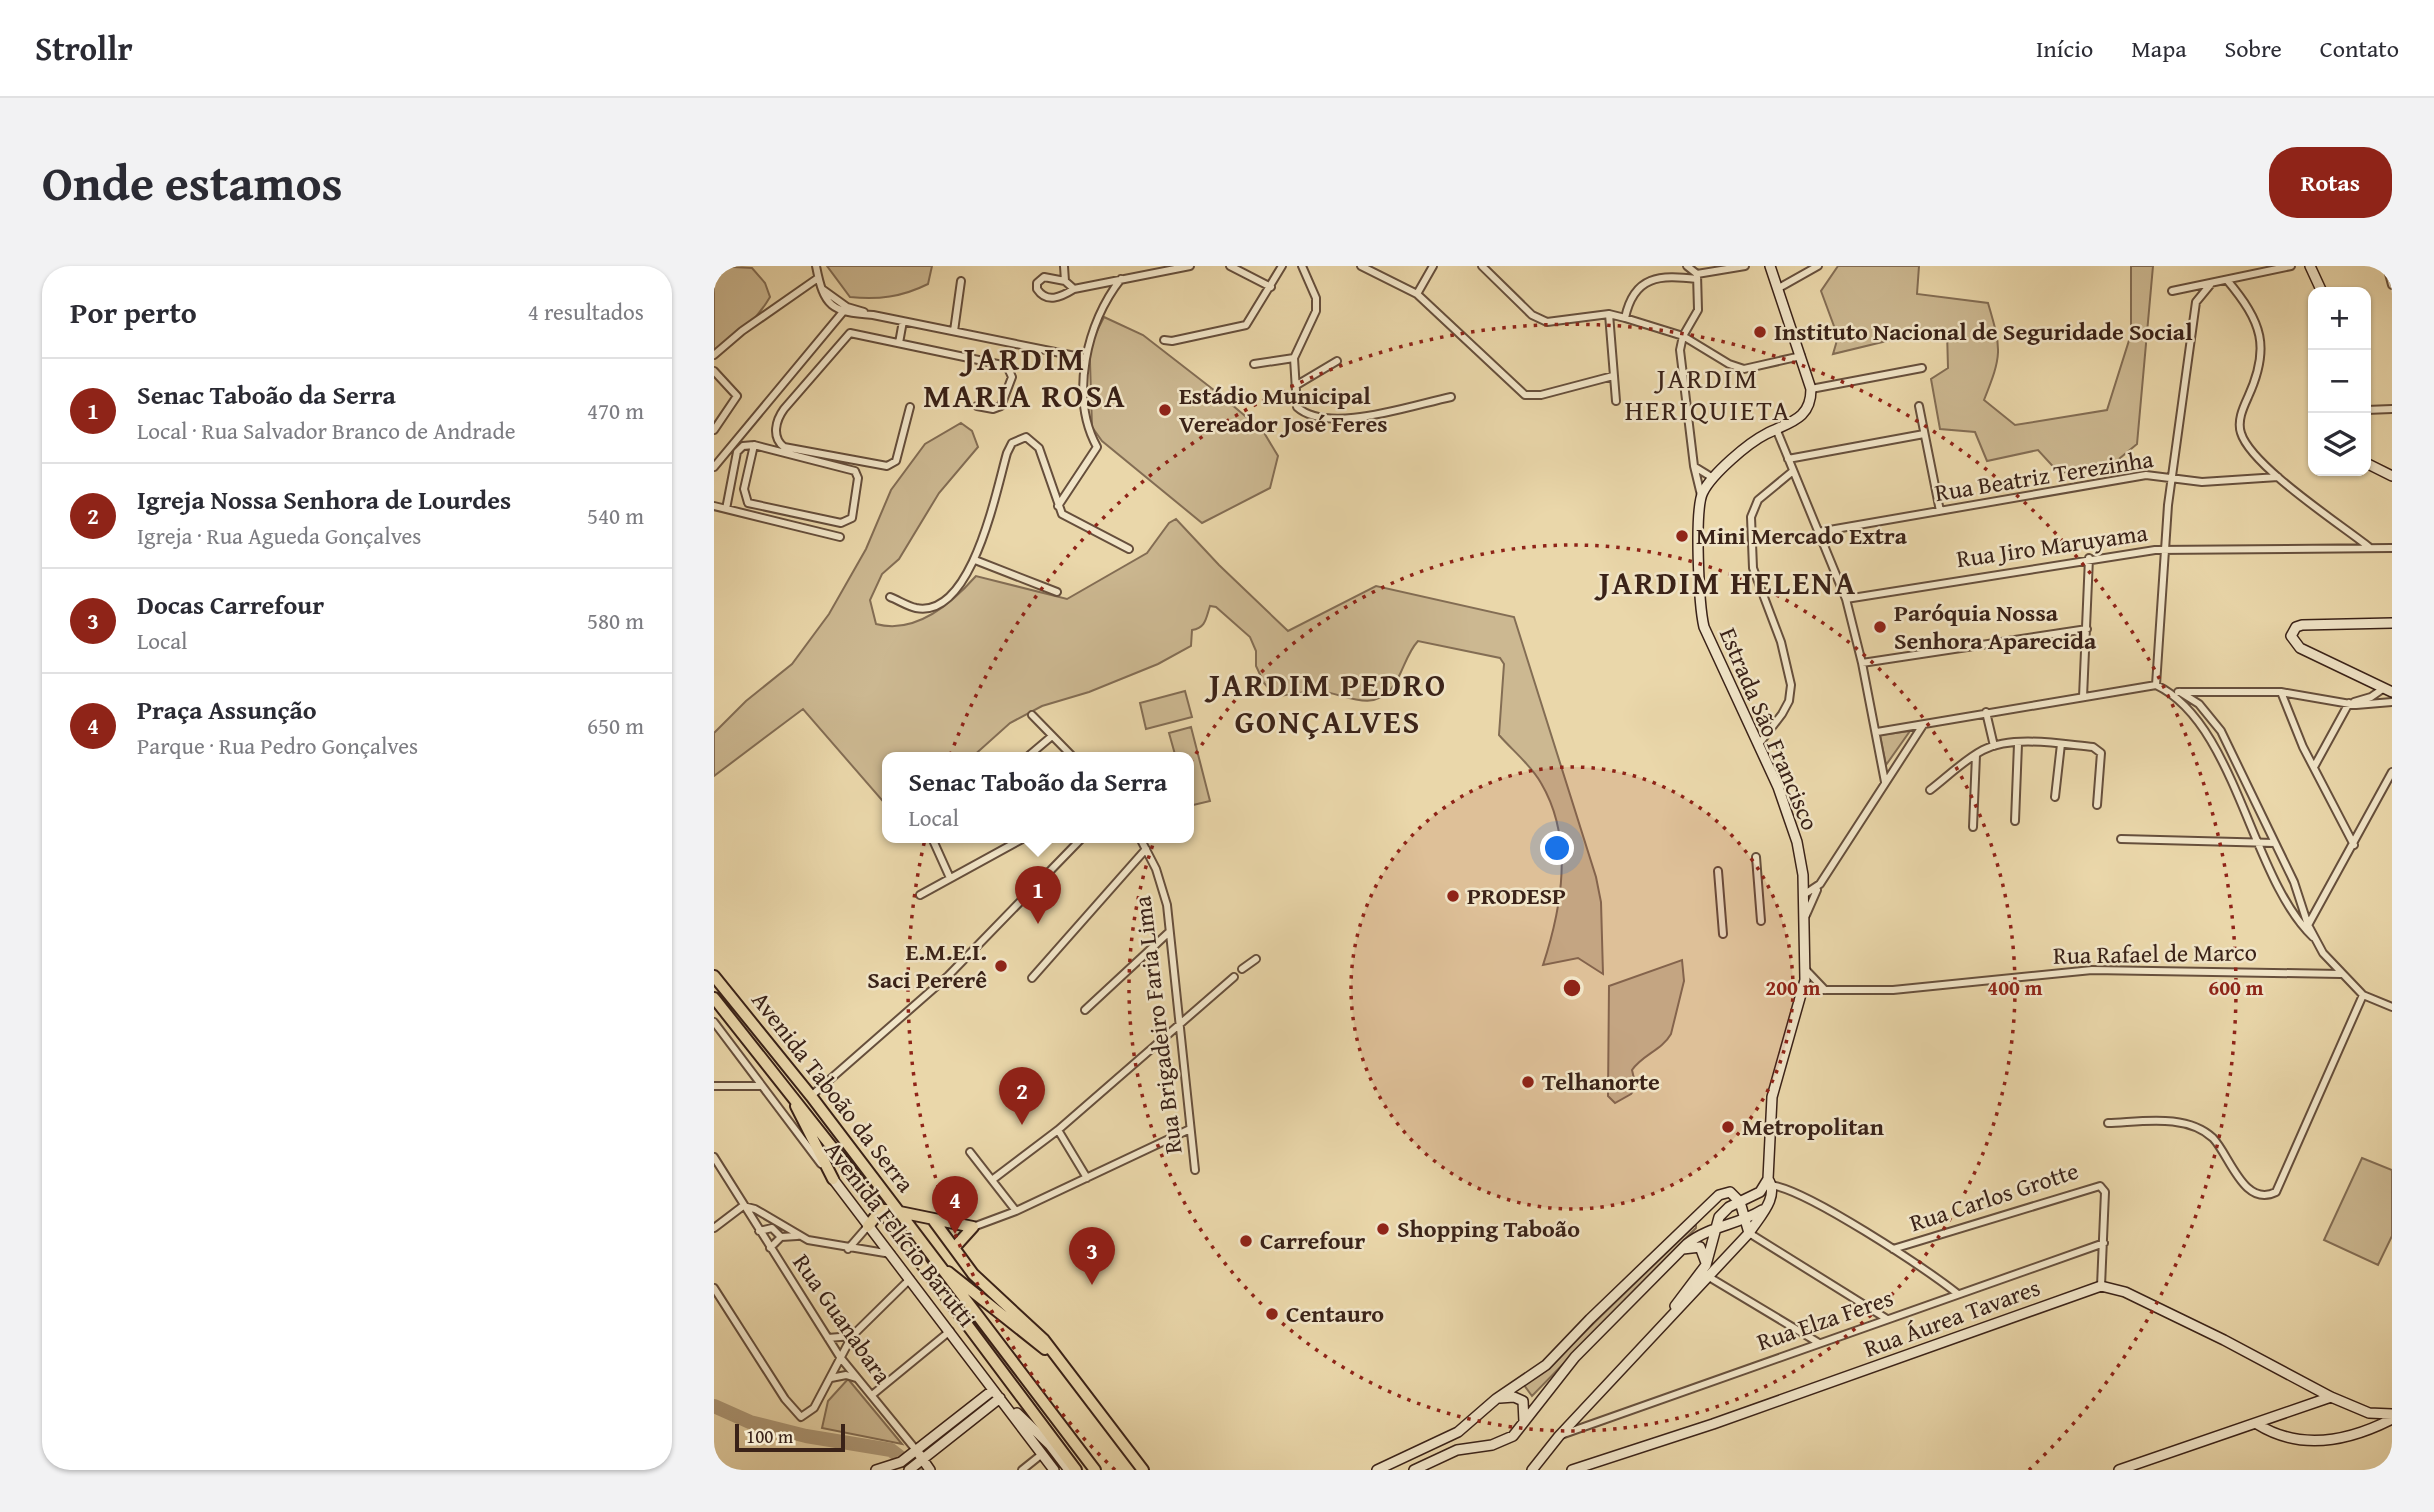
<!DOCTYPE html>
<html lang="pt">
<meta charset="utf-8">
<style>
body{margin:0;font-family:"Gentium Book Plus",serif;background:#f2f2f3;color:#2b2b33}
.controls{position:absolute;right:21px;top:21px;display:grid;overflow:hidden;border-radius:14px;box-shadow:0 2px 5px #0004}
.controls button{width:63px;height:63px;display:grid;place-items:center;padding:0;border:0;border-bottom:2px solid #e1e1e2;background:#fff;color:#2b2b33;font:35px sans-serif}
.scale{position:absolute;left:21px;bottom:18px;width:110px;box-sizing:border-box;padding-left:7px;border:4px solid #3a2218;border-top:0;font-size:19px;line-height:24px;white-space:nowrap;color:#3a2218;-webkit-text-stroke:5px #f1e5c8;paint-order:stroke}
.you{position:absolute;left:844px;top:583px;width:24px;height:24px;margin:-18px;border:5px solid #fff;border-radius:50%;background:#1a73e8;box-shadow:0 0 0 10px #1a73e833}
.badge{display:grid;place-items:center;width:46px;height:46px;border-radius:50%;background:#8f2418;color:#fff;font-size:23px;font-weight:700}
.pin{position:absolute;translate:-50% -58px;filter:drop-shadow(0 2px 4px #0008)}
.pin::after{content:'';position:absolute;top:37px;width:24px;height:21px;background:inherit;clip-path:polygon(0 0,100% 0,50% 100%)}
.popup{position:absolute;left:168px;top:486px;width:312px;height:91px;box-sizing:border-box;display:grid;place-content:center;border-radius:14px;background:#fff;filter:drop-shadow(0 2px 5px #0005);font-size:23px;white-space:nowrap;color:#7c7c81}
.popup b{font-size:26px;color:#2b2b33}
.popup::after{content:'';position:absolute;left:50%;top:100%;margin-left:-14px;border:14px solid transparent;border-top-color:#fff}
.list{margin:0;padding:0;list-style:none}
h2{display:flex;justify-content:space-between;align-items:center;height:91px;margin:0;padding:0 28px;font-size:30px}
h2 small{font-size:23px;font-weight:400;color:#7c7c81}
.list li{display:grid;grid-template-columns:46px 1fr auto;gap:21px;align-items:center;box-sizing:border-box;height:105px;padding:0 28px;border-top:2px solid #e1e1e2}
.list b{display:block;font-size:26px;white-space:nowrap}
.list p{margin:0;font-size:23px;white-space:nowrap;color:#7c7c81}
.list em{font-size:23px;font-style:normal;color:#7c7c81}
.icon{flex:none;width:38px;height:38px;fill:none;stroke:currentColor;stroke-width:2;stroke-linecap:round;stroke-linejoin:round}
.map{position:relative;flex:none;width:1678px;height:1204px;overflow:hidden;border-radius:28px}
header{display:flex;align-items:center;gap:42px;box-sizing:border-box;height:98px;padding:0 35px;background:#fff;border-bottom:2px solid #e1e1e2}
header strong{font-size:33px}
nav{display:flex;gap:38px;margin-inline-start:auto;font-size:24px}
.intro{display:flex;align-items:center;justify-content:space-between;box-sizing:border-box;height:168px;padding:0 42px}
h1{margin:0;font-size:49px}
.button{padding:18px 32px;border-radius:28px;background:#8f2418;color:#fff;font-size:24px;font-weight:700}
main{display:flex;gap:42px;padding:0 42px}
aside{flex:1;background:#fff;border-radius:28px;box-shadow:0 2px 5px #0004}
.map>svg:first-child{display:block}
.green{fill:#ccb891;stroke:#836d54;stroke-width:2}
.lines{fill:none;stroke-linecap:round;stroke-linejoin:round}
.river{stroke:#ae9978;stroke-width:14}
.street-casing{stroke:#664f3c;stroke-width:10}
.secondary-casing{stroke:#3a2218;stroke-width:12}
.highway-casing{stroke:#3a2218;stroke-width:14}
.street{stroke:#f1e5c8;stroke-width:6}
.secondary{stroke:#f1e5c8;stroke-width:9}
.highway{stroke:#ead7aa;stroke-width:10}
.ring{fill:none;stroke:#8f2418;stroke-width:3.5;stroke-dasharray:3.5 7}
.poi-dot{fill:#8f2418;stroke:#f1e5c8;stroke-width:2.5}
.labels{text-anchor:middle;stroke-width:5;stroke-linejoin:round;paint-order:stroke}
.poi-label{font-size:24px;font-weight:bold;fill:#3a2218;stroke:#f1e5c8;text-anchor:start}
.street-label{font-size:24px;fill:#3a2218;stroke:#f1e5c8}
.quarter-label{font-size:28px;letter-spacing:2px;fill:#3a2218;stroke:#f1e5c8}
.district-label{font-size:32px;font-weight:bold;letter-spacing:2px;fill:#3a2218;stroke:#f1e5c8}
.centre{fill:#8f2418;stroke:#f1e5c8;stroke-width:3.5}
.ring-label{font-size:21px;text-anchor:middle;font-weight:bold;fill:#8f2418;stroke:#f1e5c8;stroke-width:5;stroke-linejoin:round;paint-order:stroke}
</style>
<header>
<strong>Strollr</strong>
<nav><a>Início</a><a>Mapa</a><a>Sobre</a><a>Contato</a></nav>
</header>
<div class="intro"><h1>Onde estamos</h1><a class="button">Rotas</a></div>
<main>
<aside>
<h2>Por perto<small>4 resultados</small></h2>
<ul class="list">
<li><span class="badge">1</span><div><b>Senac Taboão da Serra</b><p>Local · Rua Salvador Branco de Andrade</p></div><em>470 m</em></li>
<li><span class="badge">2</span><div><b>Igreja Nossa Senhora de Lourdes</b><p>Igreja · Rua Agueda Gonçalves</p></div><em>540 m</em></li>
<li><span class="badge">3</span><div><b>Docas Carrefour</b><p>Local</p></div><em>580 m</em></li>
<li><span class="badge">4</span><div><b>Praça Assunção</b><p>Parque · Rua Pedro Gonçalves</p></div><em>650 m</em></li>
</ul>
</aside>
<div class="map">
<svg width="1678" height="1204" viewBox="0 0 1678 1204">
<rect width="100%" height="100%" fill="#ead7aa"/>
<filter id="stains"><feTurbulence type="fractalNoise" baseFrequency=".00286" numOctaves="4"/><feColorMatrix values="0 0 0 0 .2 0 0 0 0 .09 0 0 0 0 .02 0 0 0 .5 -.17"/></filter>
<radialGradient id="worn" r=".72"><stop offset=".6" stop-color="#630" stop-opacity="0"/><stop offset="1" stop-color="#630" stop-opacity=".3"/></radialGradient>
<path class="green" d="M 0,0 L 38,2 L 51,17 L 56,31 C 43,53 23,73 0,84 Z
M 113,0 L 218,0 L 214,18 C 188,31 164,34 136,31 Z
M 1124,0 L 1205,0 L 1203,28 L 1274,37 C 1288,84 1288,89 1270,134 L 1301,159 L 1393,144 L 1417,68 L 1417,0 L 1439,0 L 1423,178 L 1394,202 L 1345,207 L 1324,184 L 1273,195 L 1261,166 L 1226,163 L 1217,113 L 1234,102 L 1233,65 L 1218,64 L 1119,88 L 1124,71 L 1107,25 Z
M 390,51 L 429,69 L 505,128 L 549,165 L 564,190 L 556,222 L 488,257 L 388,175 L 378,161 L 376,96 L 376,79 Z
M 247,157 L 258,165 L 264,181 L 225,227 L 185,293 L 168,308 L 156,334 L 162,358 C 202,369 238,337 262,310 L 353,333 L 433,287 L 455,257 L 462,253 L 505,299 L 574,365 L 662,320 L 800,351 L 882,611 L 887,636 L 889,708 L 864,692 L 829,699 C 848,641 860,573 827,517 C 817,499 798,484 785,469 L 790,398 L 786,392 L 704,375 C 691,389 689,409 677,423 C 658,447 629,427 605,425 C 591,424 576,430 561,430 L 550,417 L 542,400 L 542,385 L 536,371 L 502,341 L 496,340 C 492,352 492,362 478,364 L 477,380 L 444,398 L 375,426 L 328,440 L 296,457 L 257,492 L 174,492 L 173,540 L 89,443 L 0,510 L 0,467 L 32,435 L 78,398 L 115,348 L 152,283 L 177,224 L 211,178 Z
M 471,425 L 478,451 L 432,463 L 426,437 Z
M 477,461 L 496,535 L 475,540 L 474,492 L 462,492 L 455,467 Z
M 1196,465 L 1172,499 L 1166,469 Z
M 968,694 L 970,715 L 957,768 C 948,784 928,789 918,804 L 922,821 L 917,828 L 901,837 L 894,830 L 895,720 Z
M 1648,892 L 1678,904 L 1678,970 L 1664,999 L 1610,974 Z
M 982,958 L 982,962 L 818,1130 L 810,1119 L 851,1085 Z
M 134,1113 L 188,1178 L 108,1162 L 114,1135 Z"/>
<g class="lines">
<path class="river" d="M 0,1140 L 36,1156 L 92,1170 L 177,1184 L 203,1204"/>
<defs>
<path id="street" d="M 102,0 C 110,41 117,46 159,49 L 371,92
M 350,0 L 351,15 L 360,23 L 476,0
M 516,0 L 557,21
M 588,0 L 602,32 L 602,45 L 580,92 L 583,141 C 614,169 698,139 737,131
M 647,0 L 703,28 L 811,129 L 827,129 L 899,110
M 768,0 L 818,49 L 833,56 L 895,48 L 911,52 L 969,70 L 1015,98 L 1030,103 L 1087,90
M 973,0 L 983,8 L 1031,0
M 1673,0 L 1678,19
M 983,8 L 984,44 L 969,70 L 966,84 L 980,200 L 987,229
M 1513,14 C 1548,56 1557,81 1534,131 C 1529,142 1523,155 1527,167 C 1537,200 1626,258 1655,281
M 351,15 L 330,11 L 323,17 L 323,23 C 333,38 347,31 360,23
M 1065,22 L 1104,0
M 108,23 L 133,41 L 150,46
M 1458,25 L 1577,0
M 703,28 L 719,0
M 895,48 L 902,135
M 911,52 C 920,9 946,9 983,13
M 240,65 L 247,15
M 450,74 L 458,75 L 532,59 L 568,0
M 185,77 L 189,55
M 0,89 L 28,65 L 104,12
M 540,98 L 580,92
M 0,105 L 23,130 L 0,164
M 581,120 L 623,95
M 1097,123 L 1208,102
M 1205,140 L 1226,245
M 196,141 L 182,195 L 173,200 L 70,181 C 57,171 62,154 70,143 L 136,67 L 293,100 L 298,111 L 287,140 L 279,143 L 263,140
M 1652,144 L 1678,143
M 1063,165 L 1132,333 L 1148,397 L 1171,516
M 1074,193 L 1210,168
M 0,201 L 133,41
M 981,201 L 999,212
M 0,240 L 126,271
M 344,240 L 383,181 C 355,130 373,56 407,13
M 12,243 L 23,186 L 29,180 L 40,179 L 141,205 L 144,212 L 138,252 L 127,257 L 34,237 L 30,223 L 40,179
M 1104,266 L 1432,209 L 1488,216 L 1564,211
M 261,294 L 343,326
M 176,331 C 184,334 193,340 202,342 C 258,353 282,225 293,187 L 298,177 L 312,171 L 325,182 L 348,248 L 415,283
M 1132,333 L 1441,284 L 1678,282
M 1148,397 L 1373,363
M 1442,419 L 1454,239 L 1482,36 L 1496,19
M 1464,426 L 1567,426 L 1642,439 L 1678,436
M 1466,426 L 1485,438 L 1507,465 L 1580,616 L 1594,659 L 1609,687 L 1649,729 L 1678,741
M 1567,426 L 1589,481 L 1640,579
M 1369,431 L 1375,292
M 1640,436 L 1657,431 L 1670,422
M 1272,446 L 1280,480
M 318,449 L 360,492
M 1163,466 L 1442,419 C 1522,457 1537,612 1599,671
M 1045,478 L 1068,448 L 1075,435 L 1077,419 L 1067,376 L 1039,302 L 1037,251 L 1044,234 L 1079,205
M 312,492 L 338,470
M 1600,501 L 1635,437
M 1216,524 C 1233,511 1250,494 1269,484 C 1299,469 1347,478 1379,481 L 1387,487 L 1383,539
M 1341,531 L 1347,478
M 1301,555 L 1304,478
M 1259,561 L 1262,489
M 218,572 L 236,612
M 426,572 L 442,603 L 453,639 L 481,904
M 1407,573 L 1561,577
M 1042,591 L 1047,655
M 1004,605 L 1009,668
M 1091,628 L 1106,618 L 1209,459
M 206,629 L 310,572
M 1092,649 L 1103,624
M 1593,661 L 1678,506
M 528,703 L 542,693
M 1092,704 L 1111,724
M 318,712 L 432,583
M 1088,724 L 1179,724 L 1378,704 L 1627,708
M 371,744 L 454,667
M 0,756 L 107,898
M 0,820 L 47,820
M 97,830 L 234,710 L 368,572
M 1394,857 C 1427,856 1472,847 1499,872 C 1516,890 1530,942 1562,926 L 1649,729
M 344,864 L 373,912
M 256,886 L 302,945
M 0,891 L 126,1091 L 202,1184
M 278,914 L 344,864 L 520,711
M 1056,919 C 1091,922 1212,1003 1244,1028
M 29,940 L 41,943 L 94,974 L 177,988
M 259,961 L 302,945 L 476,863
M 0,962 L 29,940
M 45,965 L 58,962 L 67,971
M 1035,967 L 1173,1053
M 56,982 L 67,971 L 83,970
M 134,983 L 154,960
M 1179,983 L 1386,920 L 1391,926 L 1387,1020
M 995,1011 L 1105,1077
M 0,1022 L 71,1133 L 87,1151 L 100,1142 L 138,1070 L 196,1013
M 114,1072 L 138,1070
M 117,1112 L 132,1109 L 142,1112
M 158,1129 L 236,1065
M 847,1169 L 1390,977
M 308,1204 L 328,1188"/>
<path id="secondary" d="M 1596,0 L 1608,26
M 1652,197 L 1678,210
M 1678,357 L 1588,359 L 1582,361 L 1577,370 L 1586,382 L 1678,426
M 119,913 L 340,1204
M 969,983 L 986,981 L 992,997
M 961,1040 L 992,999 L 1005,951 L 1015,941 L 1046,926 L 1054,913
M 786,1132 L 800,1131 L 809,1135 L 810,1156
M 303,1147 L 336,1179 L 355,1204
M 1543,1158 C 1586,1185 1635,1175 1678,1153
M 205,1188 L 216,1204
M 162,1204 L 187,1196 L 279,1124
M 195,1204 L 286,1132
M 663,1204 L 744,1166 L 782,1133 L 832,1099 L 876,1053 L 1005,929 L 1016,926 L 1026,936 L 1035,967
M 700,1204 L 743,1184 L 778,1179 L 799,1170 L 861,1091 L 973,978 C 995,960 1024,959 1048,944
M 818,1204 L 845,1170 L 1035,967 C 1045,951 1066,931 1054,913 L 1058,831 L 1091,714 L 1089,609 L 1083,576 L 1064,521 L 990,361 C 985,340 980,243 989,226 C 998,208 1034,177 1052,168 C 1075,156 1097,154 1097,123 L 1056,0
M 858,1204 L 999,1158 L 1387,1020 L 1411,1026 L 1510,1074 L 1617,1131 L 1655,1147 L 1678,1148
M 1405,1204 L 1617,1131"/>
<path id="highway" d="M 0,710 L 97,830 L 381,1204
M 0,732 L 159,933 L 362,1204
M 82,840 L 119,913
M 220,955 L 259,1008 L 330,1074 L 429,1204
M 154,960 L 167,944 L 176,944 L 259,961
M 240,982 L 259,961
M 234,1006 L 331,1083"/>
</defs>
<use href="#street" class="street-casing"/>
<use href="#secondary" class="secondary-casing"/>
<use href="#highway" class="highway-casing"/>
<use href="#street" class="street"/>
<use href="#secondary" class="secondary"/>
<use href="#highway" class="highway"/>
</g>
<circle cx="858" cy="722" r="221" fill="#8f2418" fill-opacity=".12"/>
<g class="ring">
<circle cx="858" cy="722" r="221"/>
<circle cx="858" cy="722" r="443"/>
<path d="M401 1204A664 664 0 1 1 1315 1204"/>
</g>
<g class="poi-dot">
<circle cx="1046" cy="66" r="7"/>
<circle cx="451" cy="144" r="7"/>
<circle cx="968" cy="270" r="7"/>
<circle cx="1166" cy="361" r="7"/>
<circle cx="739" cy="630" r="7"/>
<circle cx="287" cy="700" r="7"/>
<circle cx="814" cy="816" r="7"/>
<circle cx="1014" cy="861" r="7"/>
<circle cx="669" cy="963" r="7"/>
<circle cx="532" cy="975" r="7"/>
<circle cx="558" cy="1048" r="7"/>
</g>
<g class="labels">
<g class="poi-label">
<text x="1060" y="74">Instituto Nacional de Seguridade Social</text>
<text x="465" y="138">Estádio Municipal<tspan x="465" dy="28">Vereador José Feres</tspan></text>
<text x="982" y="278">Mini Mercado Extra</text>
<text x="1180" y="355">Paróquia Nossa<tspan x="1180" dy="28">Senhora Aparecida</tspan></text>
<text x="753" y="638">PRODESP</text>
<text x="273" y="694" text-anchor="end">E.M.E.I.<tspan x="273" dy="28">Saci Pererê</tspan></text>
<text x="828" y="824">Telhanorte</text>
<text x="1028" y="869">Metropolitan</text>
<text x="683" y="971">Shopping Taboão</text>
<text x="546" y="983">Carrefour</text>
<text x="572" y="1056">Centauro</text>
</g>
<g class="street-label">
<text transform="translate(1330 210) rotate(-9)" y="8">Rua Beatriz Terezinha</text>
<text transform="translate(1338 280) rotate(-8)" y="8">Rua Jiro Maruyama</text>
<text transform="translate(1055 463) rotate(67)" y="8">Estrada São Francisco</text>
<text transform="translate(1441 688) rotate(-1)" y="8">Rua Rafael de Marco</text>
<text transform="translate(444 759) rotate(-97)" y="8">Rua Brigadeiro Faria Lima</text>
<text transform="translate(119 826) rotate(52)" y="8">Avenida Taboão da Serra</text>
<text transform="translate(1280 931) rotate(-18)" y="8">Rua Carlos Grotte</text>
<text transform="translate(186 968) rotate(52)" y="8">Avenida Felício Barutti</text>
<text transform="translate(1238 1052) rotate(-20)" y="8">Rua Áurea Tavares</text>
<text transform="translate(128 1053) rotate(55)" y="8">Rua Guanabara</text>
<text transform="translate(1111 1054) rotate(-19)" y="8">Rua Elza Feres</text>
</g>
<g class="quarter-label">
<text x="994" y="122">JARDIM<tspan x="994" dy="32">HERIQUIETA</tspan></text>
</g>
<g class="district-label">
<text x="311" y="104">JARDIM<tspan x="311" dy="37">MARIA ROSA</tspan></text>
<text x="1014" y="328">JARDIM HELENA</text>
<text x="614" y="430">JARDIM PEDRO<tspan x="614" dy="37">GONÇALVES</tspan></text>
</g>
</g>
<circle cx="858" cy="722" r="10" class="centre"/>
<g class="ring-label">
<text x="1079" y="729">200 m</text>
<text x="1301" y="729">400 m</text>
<text x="1522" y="729">600 m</text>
</g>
<rect width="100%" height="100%" filter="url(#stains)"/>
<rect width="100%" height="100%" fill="url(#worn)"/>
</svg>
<div class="controls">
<button>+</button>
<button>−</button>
<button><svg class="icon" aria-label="layers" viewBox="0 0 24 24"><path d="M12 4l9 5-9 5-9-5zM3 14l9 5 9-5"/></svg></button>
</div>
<div class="scale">100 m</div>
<div class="you"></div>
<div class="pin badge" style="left:324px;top:658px">1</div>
<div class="popup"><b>Senac Taboão da Serra</b>Local</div>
<div class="pin badge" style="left:308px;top:859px">2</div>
<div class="pin badge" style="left:378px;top:1019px">3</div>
<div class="pin badge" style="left:241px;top:968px">4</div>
</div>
</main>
